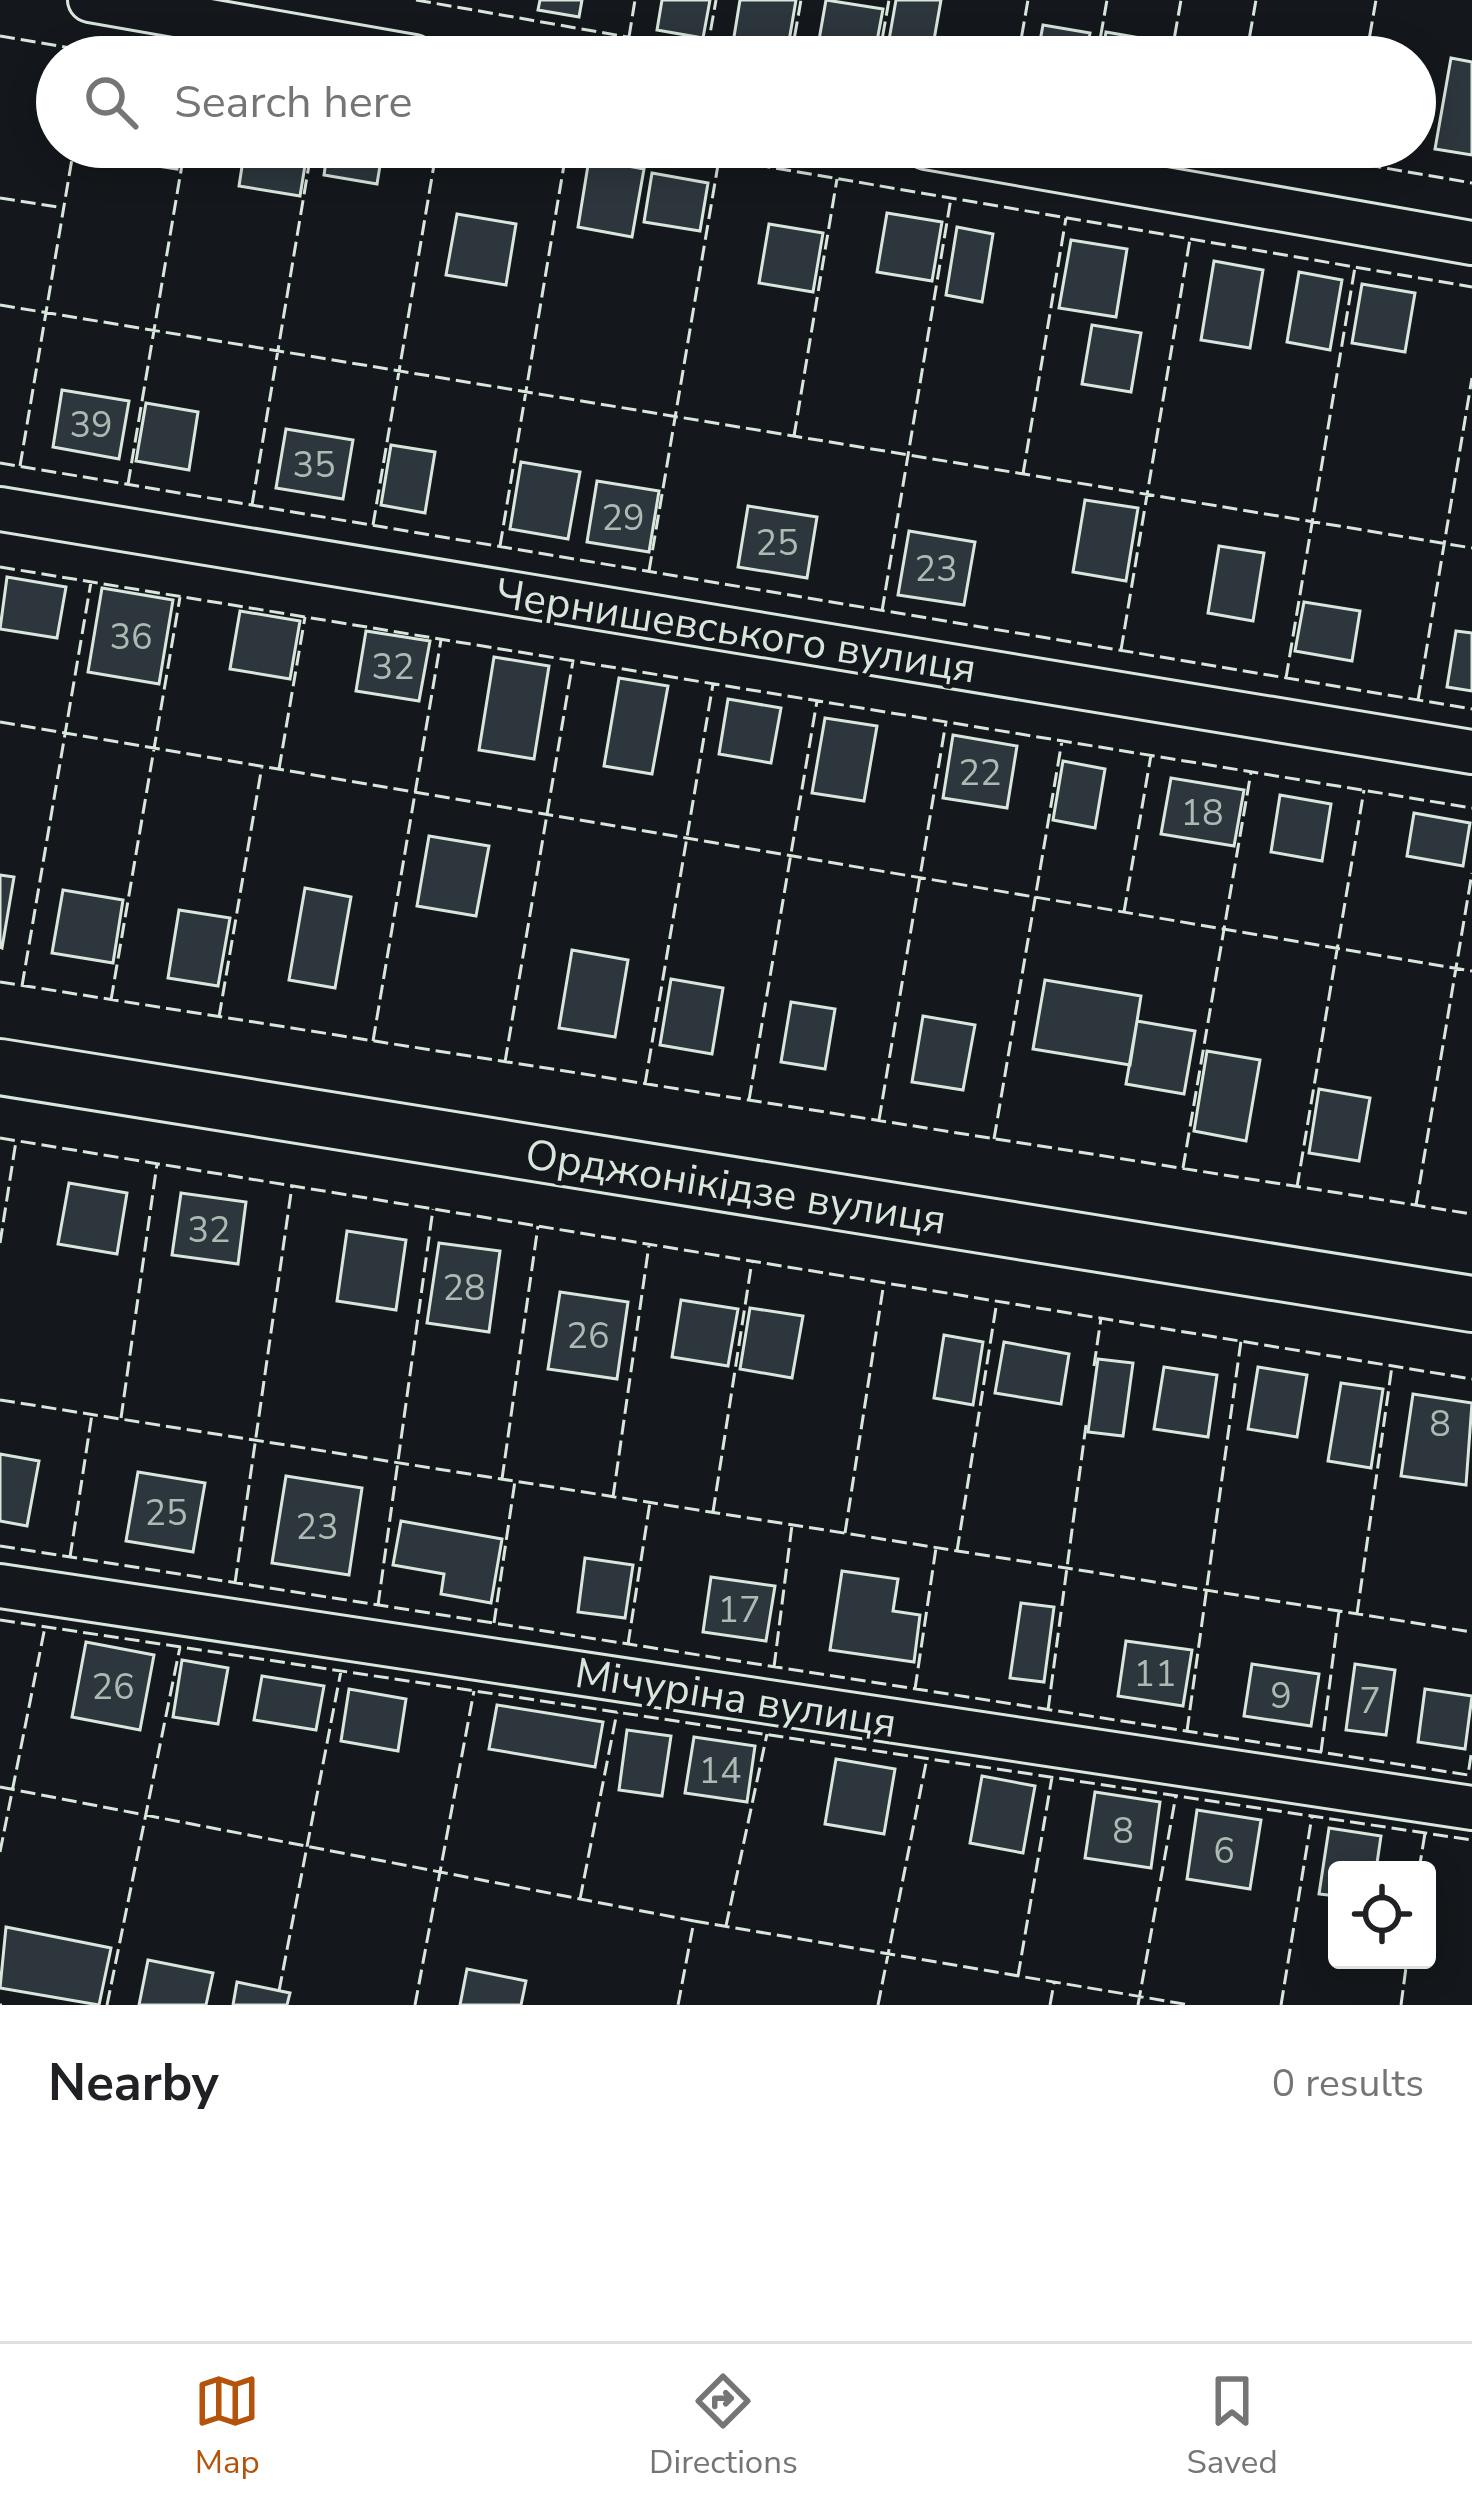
<!DOCTYPE html>
<meta charset="utf-8">
<style>
body{margin:0;font-family:"Nunito Sans",sans-serif;background:#f6f6f6;color:#202124}
.controls{position:absolute;right:36px;bottom:36px;display:grid;overflow:hidden;border-radius:12px;box-shadow:0 6px 30px #0003}
.controls button{width:108px;height:108px;display:grid;place-items:center;padding:0;border:0;border-bottom:3px solid #e0e0e0;background:#fff;color:#202124;font:60px sans-serif}
.list{margin:0;padding:0;list-style:none}
h2{display:flex;justify-content:space-between;align-items:center;height:156px;margin:0;padding:0 48px;font-size:51px}
h2 small{font-size:39px;font-weight:400;color:#757577}
.icon{flex:none;width:66px;height:66px;fill:none;stroke:currentColor;stroke-width:2;stroke-linecap:round;stroke-linejoin:round}
.map{position:relative;flex:none;width:1472px;height:2005px;overflow:hidden}
.search{position:absolute;background:#fff;box-shadow:0 6px 30px #0003;left:36px;right:36px;top:36px;height:132px;display:flex;align-items:center;gap:30px;box-sizing:border-box;padding:0 42px;border-radius:66px;color:#757577;font-size:45px}
.sheet{height:336px;background:#fff}
nav{display:flex;justify-content:space-around;align-items:center;box-sizing:border-box;height:168px;border-top:3px solid #e0e0e0;background:#fff;font-size:33px;color:#757577}
nav a{display:grid;justify-items:center;gap:6px}
nav .on{color:#b45309}
.map>svg:first-child{display:block}
.building{fill:#2c363c;stroke:#d8e6dc;stroke-width:3}
.lines{fill:none;stroke-linecap:round;stroke-linejoin:round}
.minor-casing{stroke:#d8e6dc;stroke-width:48}
.major-casing{stroke:#d8e6dc;stroke-width:60}
.minor{stroke:#14181c;stroke-width:42}
.major{stroke:#14181c;stroke-width:54}
.fence{stroke:#d8e6dc;stroke-width:3;stroke-dasharray:15 6;stroke-linecap:butt}
.labels{text-anchor:middle;stroke-width:9;stroke-linejoin:round;paint-order:stroke}
.number-label{font-size:36px;fill:#adbab4}
.street-label{font-size:42px;fill:#d8e6dc;stroke:#14181c}
</style>
<div class="map">
<svg width="1472" height="2005" viewBox="0 0 1472 2005">
<rect width="100%" height="100%" fill="#14181c"/>
<path class="building" d="M 540,0 L 582,0 L 579,17 L 538,10 Z
M 662,0 L 710,0 L 703,38 L 657,30 Z
M 740,0 L 796,0 L 787,53 L 733,43 Z
M 826,0 L 883,9 L 874,57 L 816,57 Z
M 896,0 L 941,0 L 931,57 L 886,57 Z
M 1043,25 L 1090,33 L 1086,57 L 1037,57 Z
M 1106,32 L 1146,39 L 1143,57 L 1102,57 Z
M 1183,45 L 1243,55 L 1242,57 L 1181,57 Z
M 1451,58 L 1472,62 L 1472,155 L 1435,149 Z
M 127,147 L 181,147 L 177,169 L 125,161 Z
M 245,147 L 308,147 L 300,196 L 239,186 Z
M 328,147 L 383,147 L 377,184 L 324,175 Z
M 589,159 L 644,169 L 632,237 L 578,227 Z
M 652,173 L 708,183 L 700,231 L 644,222 Z
M 887,213 L 942,222 L 932,281 L 877,272 Z
M 457,214 L 516,224 L 506,285 L 446,275 Z
M 769,224 L 823,233 L 813,292 L 759,283 Z
M 957,227 L 993,234 L 982,302 L 946,295 Z
M 1071,240 L 1127,249 L 1116,317 L 1059,308 Z
M 1214,261 L 1263,270 L 1250,348 L 1201,340 Z
M 1299,272 L 1342,280 L 1330,350 L 1287,342 Z
M 1362,284 L 1415,293 L 1405,352 L 1352,343 Z
M 1092,325 L 1141,333 L 1131,392 L 1082,384 Z
M 62,390 L 129,401 L 119,459 L 53,447 Z
M 146,403 L 198,412 L 189,470 L 136,461 Z
M 286,429 L 353,440 L 343,499 L 276,488 Z
M 391,445 L 435,452 L 425,513 L 381,505 Z
M 521,462 L 580,472 L 568,539 L 510,529 Z
M 597,481 L 659,491 L 649,552 L 587,542 Z
M 1085,500 L 1138,508 L 1126,581 L 1073,572 Z
M 748,506 L 817,517 L 807,578 L 738,567 Z
M 909,531 L 975,542 L 964,605 L 898,595 Z
M 1219,546 L 1264,553 L 1253,621 L 1208,613 Z
M 7,577 L 66,587 L 57,638 L 0,629 Z
M 102,588 L 173,600 L 159,684 L 88,672 Z
M 1304,602 L 1360,611 L 1352,661 L 1295,651 Z
M 240,611 L 300,621 L 290,679 L 230,669 Z
M 366,631 L 430,641 L 419,701 L 356,691 Z
M 1456,631 L 1472,633 L 1472,691 L 1447,687 Z
M 494,657 L 549,666 L 534,759 L 479,750 Z
M 619,678 L 668,686 L 652,774 L 604,766 Z
M 728,699 L 781,708 L 771,763 L 719,754 Z
M 825,718 L 877,726 L 864,801 L 812,793 Z
M 953,735 L 1017,746 L 1007,808 L 943,798 Z
M 1063,761 L 1105,769 L 1095,828 L 1053,820 Z
M 1171,778 L 1244,790 L 1234,846 L 1161,834 Z
M 1280,795 L 1331,804 L 1322,861 L 1271,852 Z
M 1414,813 L 1470,823 L 1463,866 L 1407,856 Z
M 429,836 L 489,846 L 476,916 L 417,906 Z
M 0,875 L 14,877 L 2,948 L 0,947 Z
M 305,888 L 351,897 L 335,988 L 289,980 Z
M 63,890 L 123,900 L 113,963 L 52,953 Z
M 179,910 L 230,918 L 218,986 L 168,978 Z
M 572,950 L 628,960 L 615,1037 L 559,1028 Z
M 671,979 L 723,988 L 712,1054 L 660,1045 Z
M 1045,980 L 1141,996 L 1130,1065 L 1033,1049 Z
M 791,1002 L 835,1009 L 825,1069 L 781,1062 Z
M 923,1016 L 975,1025 L 963,1090 L 912,1082 Z
M 1137,1021 L 1195,1031 L 1184,1094 L 1126,1084 Z
M 1207,1051 L 1260,1060 L 1246,1141 L 1194,1131 Z
M 1319,1089 L 1370,1098 L 1359,1161 L 1309,1153 Z
M 69,1183 L 127,1193 L 117,1254 L 58,1244 Z
M 181,1193 L 246,1202 L 238,1264 L 172,1255 Z
M 347,1231 L 406,1240 L 396,1310 L 337,1301 Z
M 439,1243 L 500,1251 L 489,1332 L 427,1323 Z
M 560,1292 L 628,1302 L 617,1379 L 548,1369 Z
M 681,1300 L 738,1309 L 728,1366 L 672,1357 Z
M 750,1308 L 803,1316 L 792,1378 L 740,1369 Z
M 944,1335 L 983,1342 L 973,1405 L 934,1398 Z
M 1004,1342 L 1069,1354 L 1061,1404 L 995,1393 Z
M 1098,1359 L 1133,1363 L 1123,1436 L 1088,1432 Z
M 1164,1367 L 1217,1375 L 1208,1437 L 1154,1429 Z
M 1258,1367 L 1307,1375 L 1297,1437 L 1248,1429 Z
M 1341,1383 L 1383,1389 L 1371,1468 L 1328,1461 Z
M 1413,1394 L 1472,1403 L 1466,1485 L 1401,1476 Z
M 0,1454 L 39,1461 L 27,1526 L 0,1521 Z
M 138,1472 L 205,1483 L 193,1552 L 126,1541 Z
M 286,1476 L 362,1488 L 349,1575 L 272,1563 Z
M 401,1521 L 502,1539 L 491,1603 L 441,1594 L 444,1574 L 393,1565 Z
M 585,1558 L 633,1565 L 625,1618 L 578,1612 Z
M 842,1571 L 898,1579 L 893,1611 L 920,1615 L 914,1662 L 830,1650 Z
M 711,1577 L 775,1586 L 766,1641 L 703,1632 Z
M 1021,1603 L 1054,1607 L 1044,1682 L 1010,1678 Z
M 1126,1641 L 1192,1650 L 1183,1706 L 1118,1696 Z
M 86,1642 L 154,1655 L 140,1730 L 72,1717 Z
M 182,1660 L 228,1668 L 218,1724 L 173,1717 Z
M 1252,1664 L 1319,1674 L 1311,1726 L 1244,1716 Z
M 1355,1664 L 1395,1670 L 1386,1735 L 1346,1730 Z
M 262,1676 L 324,1686 L 316,1730 L 254,1720 Z
M 349,1689 L 406,1699 L 398,1751 L 341,1741 Z
M 1425,1689 L 1472,1696 L 1465,1749 L 1418,1742 Z
M 497,1705 L 603,1722 L 595,1767 L 489,1749 Z
M 627,1730 L 671,1736 L 662,1796 L 619,1790 Z
M 694,1737 L 755,1746 L 747,1802 L 685,1793 Z
M 836,1759 L 895,1769 L 884,1834 L 825,1824 Z
M 982,1776 L 1035,1786 L 1023,1853 L 970,1843 Z
M 1095,1792 L 1160,1802 L 1151,1868 L 1085,1858 Z
M 1197,1810 L 1261,1820 L 1250,1889 L 1187,1879 Z
M 1329,1828 L 1381,1836 L 1376,1870 L 1337,1870 L 1337,1896 L 1319,1894 Z
M 6,1927 L 111,1948 L 99,2005 L 0,1988 Z
M 148,1960 L 213,1973 L 206,2005 L 139,2005 Z
M 467,1969 L 526,1981 L 521,2005 L 460,2005 Z
M 237,1982 L 290,1993 L 287,2005 L 233,2005 Z"/>
<g class="lines">
<defs>
<path id="minor" d="M 90,0 L 414,57
M 926,147 L 1472,243
M 0,509 L 1472,752
M 0,1586 L 1472,1808"/>
<path id="major" d="M 0,1067 L 1472,1304"/>
</defs>
<use href="#minor" class="minor-casing"/>
<use href="#major" class="major-casing"/>
<use href="#minor" class="minor"/>
<use href="#major" class="major"/>
<path class="fence" d="M 416,0 L 742,57
M 0,36 L 123,57
M 629,37 L 635,0
M 707,51 L 716,0
M 791,57 L 801,0
M 879,57 L 889,0
M 1018,57 L 1028,0
M 1097,57 L 1107,0
M 1171,57 L 1181,0
M 1246,57 L 1256,0
M 1366,57 L 1376,0
M 652,147 L 1472,287
M 1263,147 L 1472,183
M 0,198 L 64,208
M 0,305 L 1472,548
M 794,436 L 837,179
M 0,463 L 1472,709
M 20,466 L 74,147
M 1023,474 L 1066,218
M 128,484 L 185,147
M 252,505 L 312,147
M 373,525 L 437,147
M 500,546 L 567,147
M 0,567 L 1472,808
M 649,571 L 719,159
M 882,611 L 951,198
M 1121,650 L 1190,239
M 1286,678 L 1355,267
M 1418,700 L 1472,378
M 0,722 L 1472,971
M 279,769 L 305,617
M 1124,912 L 1151,755
M 0,982 L 1472,1214
M 22,986 L 91,582
M 111,1000 L 180,597
M 219,1017 L 262,766
M 373,1041 L 441,640
M 505,1062 L 573,661
M 645,1084 L 713,684
M 749,1100 L 817,701
M 879,1120 L 946,722
M 0,1138 L 1472,1379
M 994,1139 L 1062,741
M 1183,1168 L 1251,772
M 1297,1187 L 1364,790
M 1416,1205 L 1472,873
M 0,1243 L 16,1141
M 1094,1366 L 1101,1318
M 0,1400 L 1472,1632
M 121,1418 L 157,1164
M 502,1479 L 538,1226
M 613,1497 L 649,1245
M 713,1512 L 752,1261
M 845,1533 L 884,1282
M 0,1546 L 1468,1775 L 1472,1749
M 957,1551 L 997,1301
M 70,1557 L 92,1414
M 235,1583 L 292,1186
M 378,1605 L 433,1209
M 1357,1614 L 1392,1366
M 0,1620 L 1472,1840
M 494,1623 L 515,1481
M 628,1644 L 650,1502
M 774,1667 L 792,1525
M 915,1689 L 936,1548
M 1048,1710 L 1086,1425
M 1187,1731 L 1241,1341
M 1321,1752 L 1339,1611
M 0,1787 L 694,1921 L 678,2005
M 0,1852 L 45,1627
M 1419,1870 L 1425,1833
M 580,1899 L 617,1712
M 694,1921 L 1190,2005
M 726,1926 L 767,1734
M 1018,1976 L 1052,1777
M 279,1991 L 341,1671
M 0,2005 L 2,2005
M 107,2005 L 180,1647
M 415,2005 L 474,1691
M 878,2005 L 927,1758
M 1050,2005 L 1054,1983
M 1138,2005 L 1176,1795
M 1281,2005 L 1312,1816
M 1401,2005 L 1407,1960"/>
</g>
<g class="labels">
<g class="number-label">
<text x="91" y="437">39</text>
<text x="314" y="477">35</text>
<text x="623" y="530">29</text>
<text x="777" y="555">25</text>
<text x="936" y="581">23</text>
<text x="131" y="649">36</text>
<text x="393" y="679">32</text>
<text x="980" y="785">22</text>
<text x="1202" y="825">18</text>
<text x="209" y="1242">32</text>
<text x="464" y="1300">28</text>
<text x="588" y="1348">26</text>
<text x="1440" y="1436">8</text>
<text x="166" y="1525">25</text>
<text x="317" y="1539">23</text>
<text x="739" y="1622">17</text>
<text x="1155" y="1686">11</text>
<text x="113" y="1699">26</text>
<text x="1281" y="1708">9</text>
<text x="1370" y="1713">7</text>
<text x="720" y="1783">14</text>
<text x="1123" y="1843">8</text>
<text x="1224" y="1863">6</text>
</g>
<g class="street-label">
<text transform="translate(736 630) rotate(9)" y="15">Чернишевського вулиця</text>
<text transform="translate(736 1186) rotate(9)" y="15">Орджонікідзе вулиця</text>
<text transform="translate(736 1697) rotate(9)" y="15">Мічуріна вулиця</text>
</g>
</g>
</svg>
<div class="controls">
<button><svg class="icon" aria-label="locate" viewBox="0 0 24 24"><circle cx="12" cy="12" r="6"/><path d="M12 2v4M12 18v4M2 12h4M18 12h4"/></svg></button>
</div>
<div class="search"><svg class="icon" aria-label="search" viewBox="0 0 24 24"><circle cx="10" cy="10" r="6"/><path d="M15 15l6 6"/></svg>Search here</div>
</div>
<section class="sheet">
<h2>Nearby<small>0 results</small></h2>
<ul class="list">
</ul>
</section>
<nav>
<a class="on"><svg class="icon" aria-label="map" viewBox="0 0 24 24"><path d="M3 6l6-2 6 2 6-2v14l-6 2-6-2-6 2zM9 4v14M15 6v14"/></svg>Map</a>
<a><svg class="icon" aria-label="directions" viewBox="0 0 24 24"><path d="M12 3l9 9-9 9-9-9zM9 14v-3h6M13 9l2 2-2 2"/></svg>Directions</a>
<a><svg class="icon" aria-label="saved" viewBox="0 0 24 24"><path d="M7 4h10v16l-5-4-5 4z"/></svg>Saved</a>
</nav>
